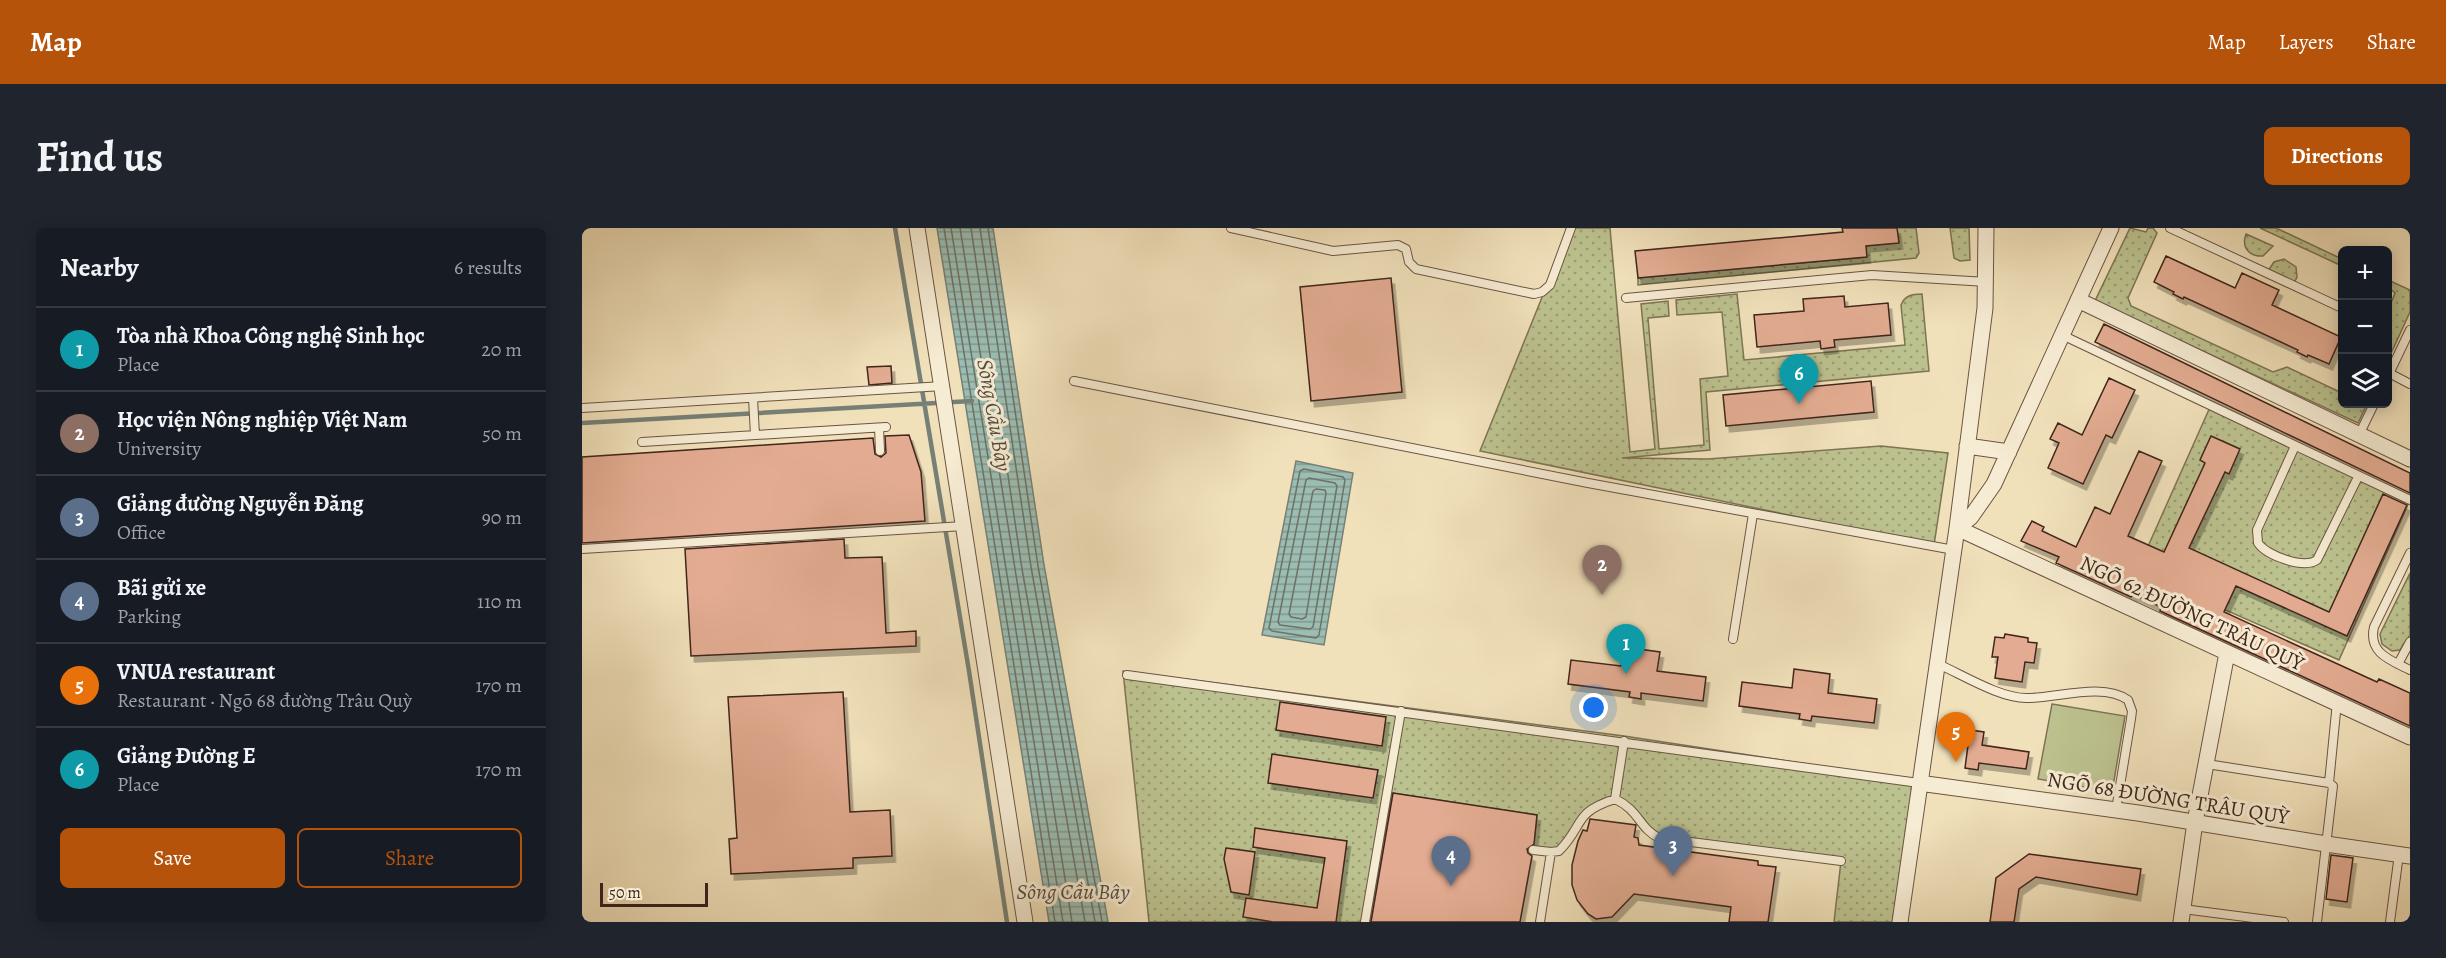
<!DOCTYPE html>
<meta charset="utf-8">
<style>
body{margin:0;font-family:Alegreya,serif;background:#20242c;color:#f1f3f6}
.controls{position:absolute;right:18px;top:18px;display:grid;overflow:hidden;border-radius:9px;box-shadow:0 3px 15px #0003}
.controls button{width:54px;height:54px;display:grid;place-items:center;padding:0;border:0;border-bottom:2px solid #363941;background:#171b24;color:#f1f3f6;font:30px sans-serif}
.scale{position:absolute;left:18px;bottom:15px;width:108px;box-sizing:border-box;padding-left:6px;border:3px solid #40251b;border-top:0;font-size:16px;line-height:21px;white-space:nowrap;color:#40251b;-webkit-text-stroke:4px #f6ecd3;paint-order:stroke}
.you{position:absolute;left:1012px;top:480px;width:21px;height:21px;margin:-15px;border:4px solid #fff;border-radius:50%;background:#1a73e8;box-shadow:0 0 0 9px #1a73e833}
.badge{display:grid;place-items:center;width:39px;height:39px;border-radius:50%;background:#b45309;color:#fff;font-size:20px;font-weight:700}
.pin{position:absolute;translate:-50% -50px;filter:drop-shadow(0 2px 3px #0008)}
.pin::after{content:'';position:absolute;top:32px;width:21px;height:18px;background:inherit;clip-path:polygon(0 0,100% 0,50% 100%)}
.list{margin:0;padding:0;list-style:none}
h2{display:flex;justify-content:space-between;align-items:center;height:78px;margin:0;padding:0 24px;font-size:26px}
h2 small{font-size:20px;font-weight:400;color:#9ea1a6}
.list li{display:grid;grid-template-columns:39px 1fr auto;gap:18px;align-items:center;box-sizing:border-box;height:84px;padding:0 24px;border-top:2px solid #363941}
.list b{display:block;font-size:22px;white-space:nowrap}
.list p{margin:0;font-size:20px;white-space:nowrap;color:#9ea1a6}
.list em{font-size:20px;font-style:normal;color:#9ea1a6}
.actions{display:flex;gap:12px;padding:18px 24px}
.actions a{flex:1;padding:14px 0;border:2px solid #b45309;border-radius:9px;text-align:center;font-size:21px;color:#b45309}
.actions .main{background:#b45309;color:#fff}
.icon{flex:none;width:33px;height:33px;fill:none;stroke:currentColor;stroke-width:2;stroke-linecap:round;stroke-linejoin:round}
.map{position:relative;flex:none;width:1828px;height:694px;overflow:hidden;border-radius:9px}
header{display:flex;align-items:center;gap:36px;box-sizing:border-box;height:84px;padding:0 30px;background:#b45309;color:#fff}
header strong{font-size:28px}
nav{display:flex;gap:33px;margin-inline-start:auto;font-size:21px}
.intro{display:flex;align-items:center;justify-content:space-between;box-sizing:border-box;height:144px;padding:0 36px}
h1{margin:0;font-size:42px}
.button{padding:15px 27px;border-radius:9px;background:#b45309;color:#fff;font-size:21px;font-weight:700}
main{display:flex;gap:36px;padding:0 36px}
aside{flex:1;background:#171b24;border-radius:9px;box-shadow:0 3px 15px #0003}
.map>svg:first-child{display:block}
.grass{fill:url(#grass-dots);stroke:#7e7455;stroke-width:1.5}
.garden{fill:#bcc28f;stroke:#7e7455;stroke-width:1.5}
.water{fill:url(#water-rules);stroke:#778076;stroke-width:1.5}
.lines{fill:none;stroke-linecap:round;stroke-linejoin:round}
.shore{stroke:#6e7166;stroke-width:1.5}
.stream{stroke:#778076;stroke-width:4.5}
.building{fill:#e3ac92;stroke:#40251b;stroke-width:1.5;filter:url(#shadow)}
.service-casing{stroke:#6c5443;stroke-width:10}
.minor-casing{stroke:#6c5443;stroke-width:17}
.service{stroke:#f6ecd3;stroke-width:8}
.minor{stroke:#f6ecd3;stroke-width:15}
.labels{text-anchor:middle;stroke-width:6;stroke-linejoin:round;paint-order:stroke}
.street-label{font-size:21px;fill:#40251b;stroke:#f6ecd3}
.water-label{font-size:22px;font-style:italic;fill:#574b41;stroke:#f6ecd3}
</style>
<header>
<strong>Map</strong>
<nav><a>Map</a><a>Layers</a><a>Share</a></nav>
</header>
<div class="intro"><h1>Find us</h1><a class="button">Directions</a></div>
<main>
<aside>
<h2>Nearby<small>6 results</small></h2>
<ul class="list">
<li><span class="badge" style="background:#0f9aa8">1</span><div><b>Tòa nhà Khoa Công nghệ Sinh học</b><p>Place</p></div><em>20 m</em></li>
<li><span class="badge" style="background:#8d6e63">2</span><div><b>Học viện Nông nghiệp Việt Nam</b><p>University</p></div><em>50 m</em></li>
<li><span class="badge" style="background:#5c6f8a">3</span><div><b>Giảng đường Nguyễn Đăng</b><p>Office</p></div><em>90 m</em></li>
<li><span class="badge" style="background:#5c6f8a">4</span><div><b>Bãi gửi xe</b><p>Parking</p></div><em>110 m</em></li>
<li><span class="badge" style="background:#e8710a">5</span><div><b>VNUA restaurant</b><p>Restaurant · Ngõ 68 đường Trâu Quỳ</p></div><em>170 m</em></li>
<li><span class="badge" style="background:#0f9aa8">6</span><div><b>Giảng Đường E</b><p>Place</p></div><em>170 m</em></li>
</ul>
<div class="actions"><a class="main">Save</a><a>Share</a></div>
</aside>
<div class="map">
<svg width="1828" height="694" viewBox="0 0 1828 694">
<defs>
<pattern id="grass-dots" width="8" height="8" patternUnits="userSpaceOnUse" patternTransform="scale(1.5)"><rect width="8" height="8" fill="#bcc28f"/><path d="M2 2h.1M6 6h.1" fill="none" stroke="#9a9d74" stroke-width="1.8" stroke-linecap="round"/></pattern>
<pattern id="water-rules" width="6" height="5" patternUnits="userSpaceOnUse" patternTransform="scale(1.5)"><rect width="6" height="5" fill="#9bbdb2"/><path d="M0 2.5h6" fill="none" stroke="#809990"/></pattern>
<filter id="shadow"><feDropShadow dx="3.5" dy="6" stdDeviation="0" flood-color="#0004"/></filter>
</defs>
<rect width="100%" height="100%" fill="#f1e1bb"/>
<filter id="stains"><feTurbulence type="fractalNoise" baseFrequency=".00333" numOctaves="4"/><feColorMatrix values="0 0 0 0 .2 0 0 0 0 .09 0 0 0 0 .02 0 0 0 .5 -.17"/></filter>
<radialGradient id="worn" r=".72"><stop offset=".6" stop-color="#630" stop-opacity="0"/><stop offset="1" stop-color="#630" stop-opacity=".3"/></radialGradient>
<path class="grass" d="M 988,0 L 1028,0 L 1048,224 L 1073,221 L 1059,76 L 1086,73 L 1087,88 L 1066,90 L 1077,221 L 1122,217 L 1118,151 L 1146,148 L 1140,84 L 1095,87 L 1094,72 L 1155,66 L 1162,132 L 1323,117 L 1319,77 C 1323,67 1331,66 1340,66 L 1347,143 L 1124,164 L 1128,222 L 1040,230 L 1126,231 L 1299,218 L 1366,225 L 1352,317 L 898,223 Z
M 1315,0 L 1334,0 L 1337,25 L 1334,30 L 1056,57 L 1056,50 L 1284,29 L 1284,18 L 1317,14 Z
M 1368,0 L 1387,0 L 1388,32 L 1378,33 L 1372,30 Z
M 1548,0 L 1564,4 L 1566,0 L 1571,0 L 1575,5 L 1546,70 L 1549,78 L 1691,144 L 1705,139 L 1760,165 L 1760,176 L 1785,176 L 1776,195 L 1513,73 Z
M 1678,0 L 1694,0 L 1760,31 L 1760,38 Z
M 1664,6 L 1691,18 L 1681,28 C 1667,29 1659,19 1664,6 Z
M 1702,31 L 1714,39 L 1715,49 L 1712,55 L 1686,43 L 1692,34 Z
M 1806,52 L 1828,62 L 1828,84 L 1806,132 L 1806,83 L 1813,65 L 1806,59 Z
M 1629,177 L 1828,272 L 1757,432 L 1555,343 Z
M 1828,345 L 1828,407 L 1818,422 L 1810,423 L 1800,416 L 1798,406 Z
M 541,443 L 1042,508 L 1336,553 L 1319,694 L 1252,694 L 1259,633 L 1077,610 L 1033,571 L 1005,584 L 977,623 L 951,622 L 955,587 L 810,565 L 788,694 L 567,694 Z"/>
<path class="garden" d="M 1470,476 L 1543,488 L 1530,564 L 1456,551 Z"/>
<path class="water" d="M 355,0 L 411,0 L 462,337 L 526,694 L 467,694 Z
M 714,233 L 771,245 L 742,417 L 680,407 Z"/>
<g class="lines">
<path class="shore" d="M 362,0 L 473,694
M 369,0 L 481,694
M 378,0 L 490,694
M 389,0 L 440,341 L 503,694
M 398,0 L 449,339 L 513,694
M 406,0 L 456,338 L 520,694
M 722,241 L 761,249 L 763,252 L 737,407 L 734,410 L 690,403 L 687,400 L 718,243 Z
M 727,250 L 753,255 L 755,258 L 731,399 L 728,401 L 698,397 L 696,394 L 724,252 Z
M 734,261 L 743,262 L 744,265 L 724,389 L 720,391 L 709,389 L 707,386 L 731,263 Z"/>
<path class="stream" d="M 313,0 L 387,443 L 425,694
M 0,195 L 390,173"/>
</g>
<path class="building" d="M 1260,0 L 1315,0 L 1317,15 L 1284,18 L 1285,29 L 1056,50 L 1053,23 L 1261,4 Z
M 1584,28 L 1653,60 L 1660,45 L 1697,62 L 1690,77 L 1759,109 L 1747,136 L 1726,127 L 1725,129 L 1715,124 L 1716,122 L 1602,69 L 1601,71 L 1591,66 L 1592,64 L 1572,54 Z
M 809,50 L 820,164 L 729,173 L 718,59 Z
M 1262,68 L 1263,79 L 1306,75 L 1309,107 L 1252,112 L 1253,119 L 1239,121 L 1238,113 L 1175,119 L 1172,87 L 1222,83 L 1221,71 Z
M 1522,96 L 1828,245 L 1828,265 L 1513,114 Z
M 309,138 L 310,155 L 287,157 L 285,139 Z
M 1527,150 L 1553,162 L 1530,210 L 1524,207 L 1501,256 L 1466,240 L 1477,215 L 1468,211 L 1476,195 L 1500,207 Z
M 1289,153 L 1292,184 L 1144,198 L 1141,167 Z
M 327,207 L 339,244 L 343,293 L 0,315 L 0,229 L 291,210 L 293,226 L 299,229 L 304,225 L 303,208 Z
M 1629,208 L 1658,221 L 1647,246 L 1643,244 L 1607,320 L 1747,384 L 1801,266 L 1825,277 L 1765,408 L 1654,358 L 1642,384 L 1795,454 L 1797,451 L 1828,465 L 1828,498 L 1578,383 L 1579,379 L 1551,366 L 1549,369 L 1474,335 L 1477,329 L 1439,313 L 1450,293 L 1462,299 L 1460,303 L 1494,319 L 1513,279 L 1528,286 L 1557,223 L 1580,233 L 1546,308 L 1582,324 L 1623,235 L 1618,232 Z
M 262,311 L 263,330 L 300,329 L 304,405 L 334,403 L 334,418 L 109,428 L 103,321 Z
M 1423,406 L 1446,410 L 1446,414 L 1455,415 L 1452,435 L 1443,434 L 1440,454 L 1413,450 L 1416,429 L 1410,429 L 1413,409 L 1422,410 Z
M 1042,419 L 1078,424 L 1075,443 L 1124,449 L 1121,473 L 1059,465 L 1059,471 L 1047,469 L 1048,464 L 986,456 L 989,432 L 1039,438 Z
M 1212,441 L 1248,446 L 1246,465 L 1295,471 L 1292,495 L 1230,488 L 1229,493 L 1217,491 L 1218,486 L 1157,478 L 1160,454 L 1210,460 Z
M 261,464 L 268,584 L 308,582 L 310,628 L 271,630 L 271,640 L 149,646 L 147,611 L 155,610 L 146,469 Z
M 698,474 L 804,489 L 800,518 L 694,502 Z
M 1388,502 L 1402,504 L 1400,517 L 1447,524 L 1444,541 L 1397,535 L 1396,542 L 1383,540 Z
M 690,526 L 796,542 L 791,570 L 686,555 Z
M 811,565 L 955,587 L 952,616 L 945,621 L 946,625 L 950,628 L 938,694 L 789,694 Z
M 1008,591 L 1054,597 L 1052,609 L 1056,610 L 1057,617 L 1176,633 L 1176,637 L 1194,639 L 1186,694 L 1147,694 L 1149,679 L 1052,666 L 1030,689 L 1014,691 L 1006,686 L 995,672 L 990,657 L 990,637 L 996,613 L 1001,602 L 1005,603 Z
M 673,600 L 765,613 L 754,694 L 691,694 L 661,689 L 664,670 L 735,680 L 743,630 L 671,619 Z
M 644,620 L 673,624 L 667,667 L 649,664 L 642,631 Z
M 1447,626 L 1559,641 L 1555,667 L 1454,649 L 1437,661 L 1432,694 L 1408,694 L 1414,650 Z
M 1749,627 L 1771,630 L 1765,674 L 1744,671 Z"/>
<g class="lines">
<defs>
<path id="service" d="M 649,0 L 751,23 L 816,17 L 824,21 L 827,34 L 834,41 L 952,66 L 960,64 L 968,57 L 989,0
M 1588,0 L 1760,80
M 1044,70 L 1290,47 L 1405,54
M 1480,107 L 1828,272
M 1807,145 L 1828,156
M 1806,148 L 1828,102
M 492,153 L 1006,255 L 1372,322
M 171,170 L 173,207
M 0,180 L 361,158
M 297,200 L 298,223
M 1777,207 L 1792,176
M 60,214 L 304,199
M 1713,218 L 1675,302 L 1676,315 C 1685,328 1722,341 1735,332 L 1776,249
M 0,321 L 382,298
M 1828,325 L 1792,399 C 1786,425 1808,432 1828,442
M 1151,411 L 1171,286
M 1356,436 C 1381,447 1419,471 1446,470 C 1475,470 1521,454 1546,472 L 1550,483 L 1549,491 L 1534,582
M 1816,436 L 1828,414
M 545,447 L 1337,555
M 1625,536 L 1747,555
M 1033,571 L 1042,513
M 951,622 L 969,624 L 977,623 C 1003,597 990,585 1033,571 C 1057,582 1057,600 1077,610 L 1259,633
M 1601,681 L 1702,694
M 783,694 L 819,483
M 958,694 L 969,624
M 1735,694 L 1751,558 L 1747,555 L 1755,474
M 1808,694 L 1817,626"/>
<path id="minor" d="M 335,0 L 443,694
M 1404,0 L 1403,80 L 1375,300 L 1828,509
M 1496,72 L 1828,231
M 1385,218 L 1427,224
M 1337,555 L 1556,585 L 1744,616 L 1828,628
M 1318,694 L 1375,300 L 1389,289 L 1412,256 L 1529,0
M 1599,694 L 1613,594 L 1645,425"/>
</defs>
<use href="#service" class="service-casing"/>
<use href="#minor" class="minor-casing"/>
<use href="#service" class="service"/>
<use href="#minor" class="minor"/>
</g>
<g class="labels">
<g class="street-label">
<text transform="translate(1610 385) rotate(25)" y="7">NGÕ 62 ĐƯỜNG TRÂU QUỲ</text>
<text transform="translate(1586 570) rotate(9)" y="7">NGÕ 68 ĐƯỜNG TRÂU QUỲ</text>
</g>
<g class="water-label">
<text transform="translate(413 187) rotate(80)" y="8">Sông Cầu Bây</text>
<text x="491" y="671">Sông Cầu Bây</text>
</g>
</g>
<rect width="100%" height="100%" filter="url(#stains)"/>
<rect width="100%" height="100%" fill="url(#worn)"/>
</svg>
<div class="controls">
<button>+</button>
<button>−</button>
<button><svg class="icon" aria-label="layers" viewBox="0 0 24 24"><path d="M12 4l9 5-9 5-9-5zM3 14l9 5 9-5"/></svg></button>
</div>
<div class="scale">50 m</div>
<div class="you"></div>
<div class="pin badge" style="left:1044px;top:446px;background:#0f9aa8">1</div>
<div class="pin badge" style="left:1020px;top:367px;background:#8d6e63">2</div>
<div class="pin badge" style="left:1091px;top:648px;background:#5c6f8a">3</div>
<div class="pin badge" style="left:869px;top:658px;background:#5c6f8a">4</div>
<div class="pin badge" style="left:1374px;top:534px;background:#e8710a">5</div>
<div class="pin badge" style="left:1217px;top:176px;background:#0f9aa8">6</div>
</div>
</main>
